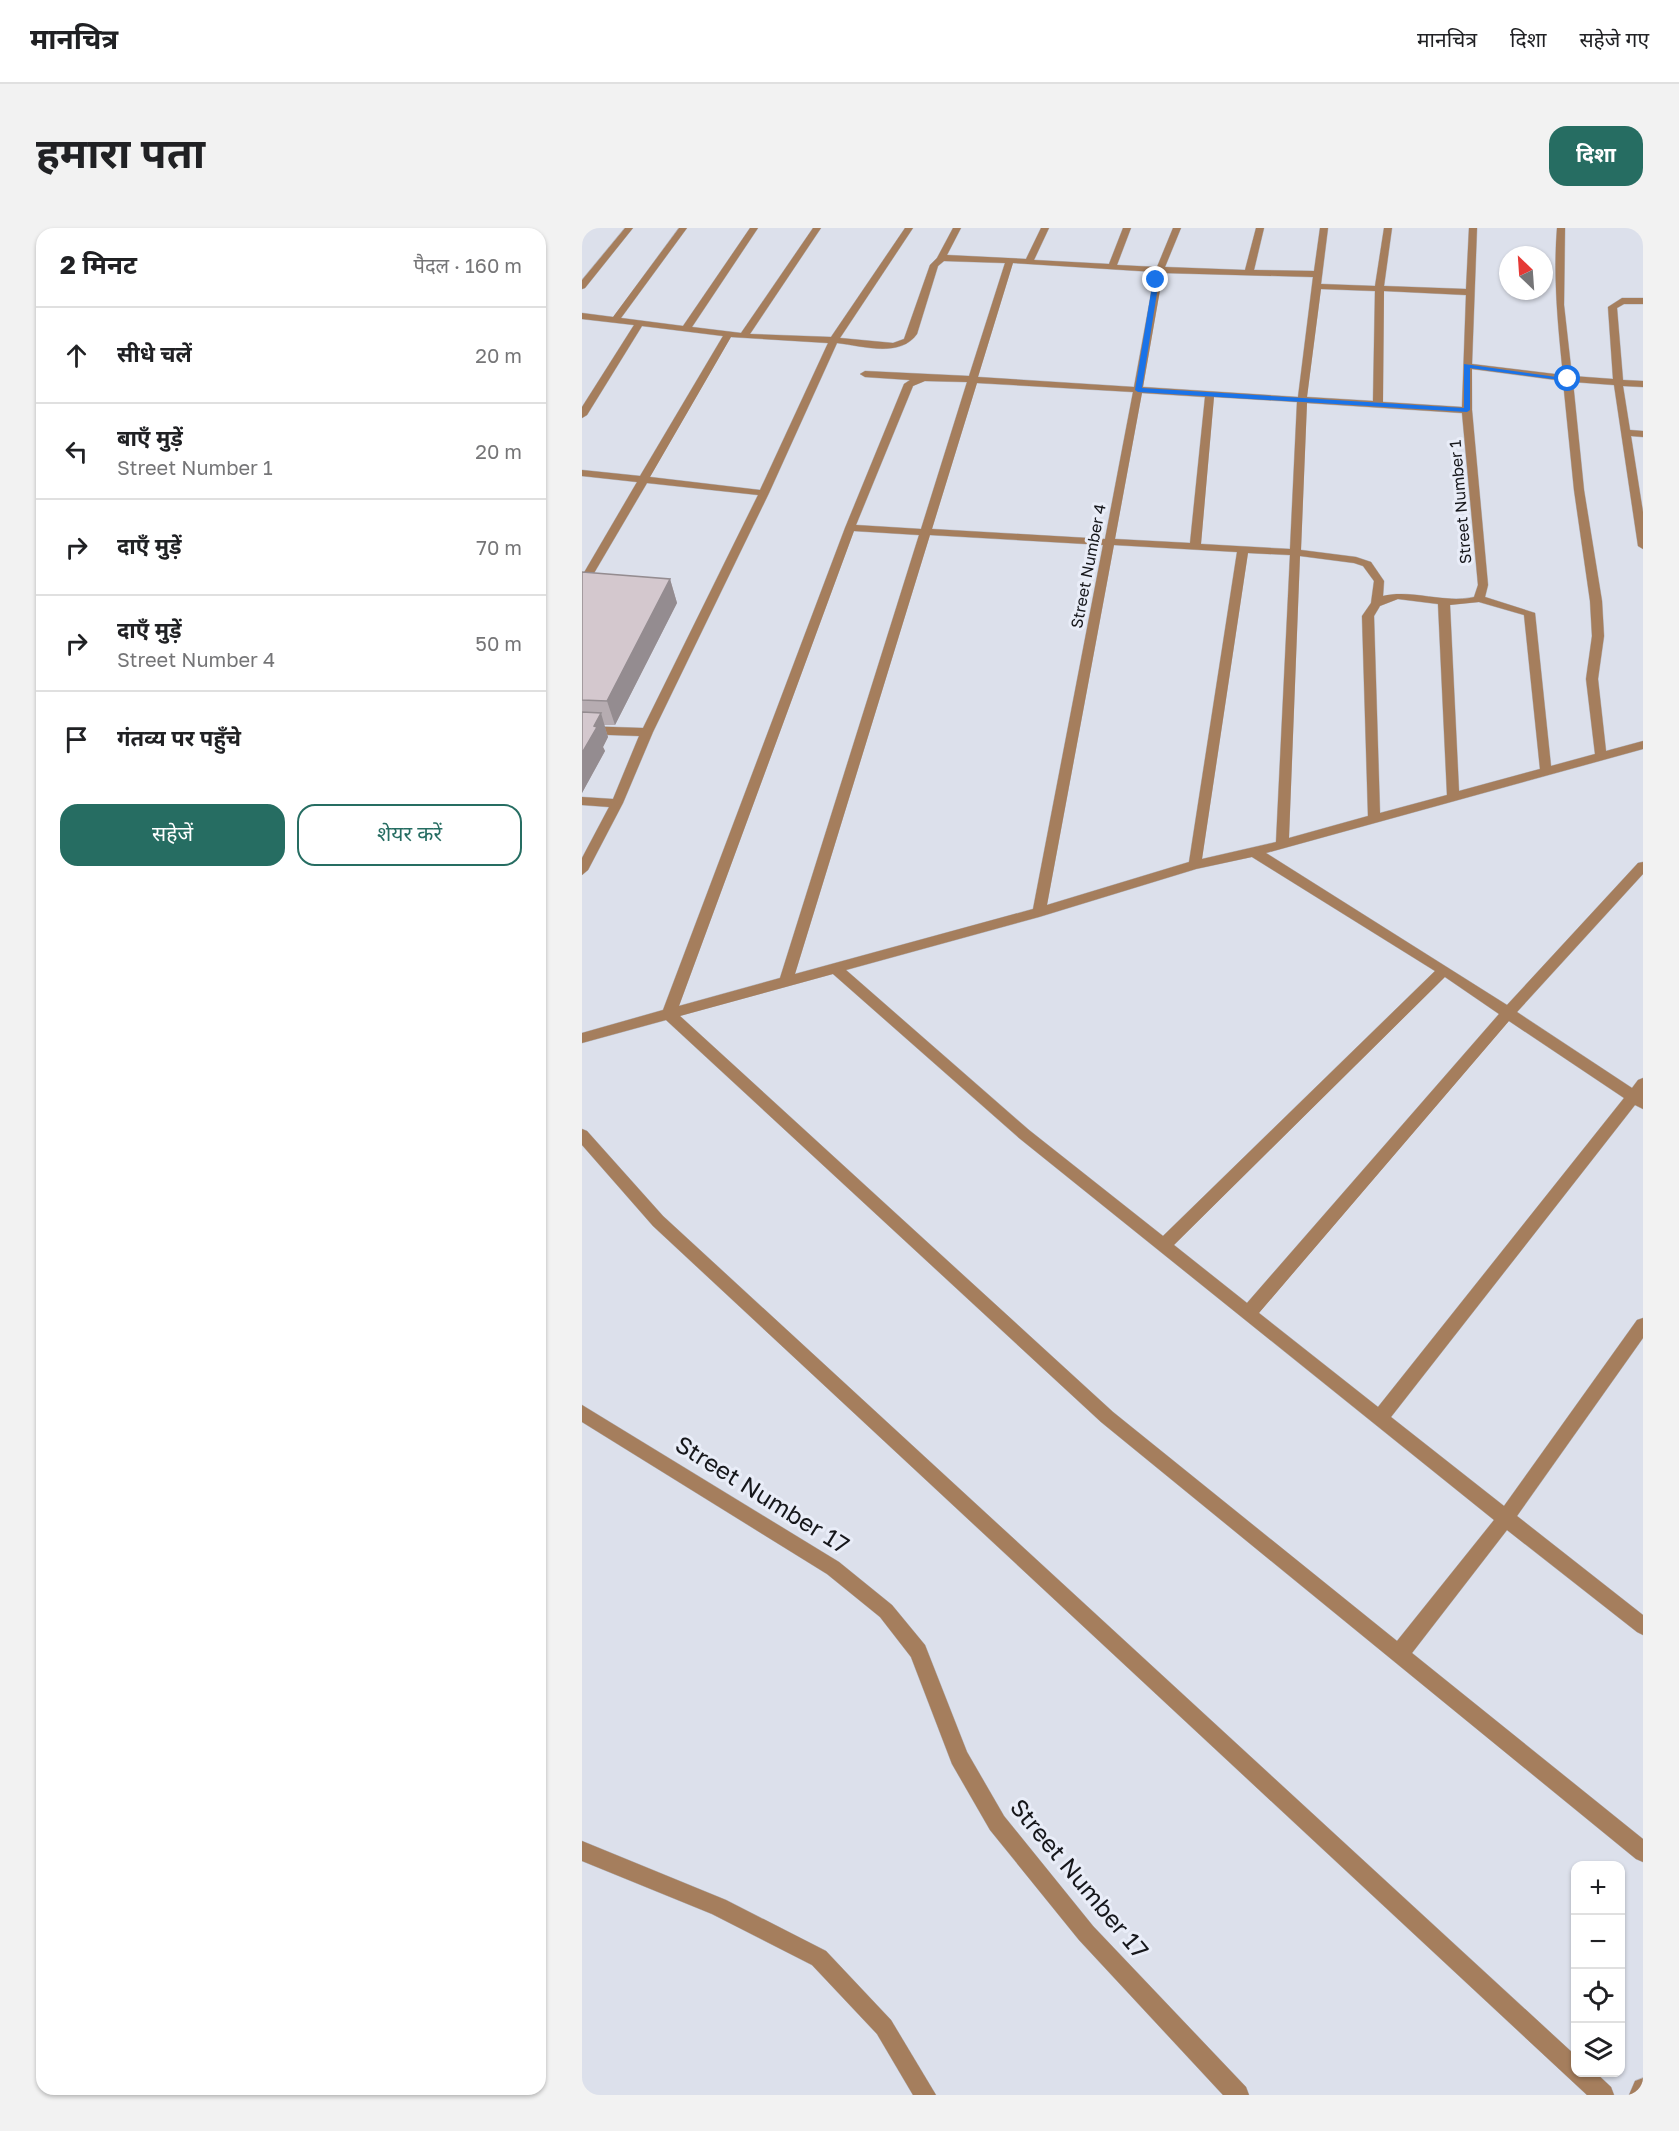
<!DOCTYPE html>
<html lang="hi">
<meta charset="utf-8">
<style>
body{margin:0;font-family:"Golos Text","Noto Sans Devanagari",sans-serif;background:#f2f2f2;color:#202124}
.controls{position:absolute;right:18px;bottom:18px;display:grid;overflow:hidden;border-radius:12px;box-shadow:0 2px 4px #0004}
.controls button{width:54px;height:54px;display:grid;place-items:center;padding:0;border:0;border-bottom:2px solid #e0e0e0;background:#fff;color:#202124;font:30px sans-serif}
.compass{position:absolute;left:917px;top:18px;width:54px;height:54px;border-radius:50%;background:#fff;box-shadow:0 2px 4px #0004;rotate:335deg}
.stop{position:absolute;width:18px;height:18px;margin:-14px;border:4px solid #1a73e8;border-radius:50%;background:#fff}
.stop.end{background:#1a73e8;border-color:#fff;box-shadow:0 2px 6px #0008}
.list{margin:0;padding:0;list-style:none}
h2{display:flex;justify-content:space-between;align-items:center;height:78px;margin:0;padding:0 24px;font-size:26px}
h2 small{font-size:20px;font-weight:400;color:#757577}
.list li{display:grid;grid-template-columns:39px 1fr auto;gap:18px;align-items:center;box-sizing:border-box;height:96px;padding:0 24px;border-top:2px solid #e0e0e0}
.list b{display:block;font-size:22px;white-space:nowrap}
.list p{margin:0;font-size:20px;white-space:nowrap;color:#757577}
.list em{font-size:20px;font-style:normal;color:#757577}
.actions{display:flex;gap:12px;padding:18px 24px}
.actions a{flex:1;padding:14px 0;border:2px solid #266d62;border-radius:18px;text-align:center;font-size:21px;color:#266d62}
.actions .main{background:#266d62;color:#fff}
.icon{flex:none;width:33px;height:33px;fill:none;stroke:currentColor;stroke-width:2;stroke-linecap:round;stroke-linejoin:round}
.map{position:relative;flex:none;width:1061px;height:1867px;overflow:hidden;border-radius:18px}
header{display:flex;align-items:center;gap:36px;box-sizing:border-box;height:84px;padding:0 30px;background:#fff;border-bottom:2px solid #e0e0e0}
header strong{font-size:28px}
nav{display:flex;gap:33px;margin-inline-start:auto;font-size:21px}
.intro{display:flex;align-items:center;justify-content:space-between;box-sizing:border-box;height:144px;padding:0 36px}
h1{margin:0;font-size:42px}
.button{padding:15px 27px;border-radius:18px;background:#266d62;color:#fff;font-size:21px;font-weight:700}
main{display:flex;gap:36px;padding:0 36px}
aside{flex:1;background:#fff;border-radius:18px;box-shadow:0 2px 4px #0004}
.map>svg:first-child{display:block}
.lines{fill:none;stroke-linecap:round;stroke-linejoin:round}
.street-casing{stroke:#b8bcc6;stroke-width:1}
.street{fill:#a57e5d;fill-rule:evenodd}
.wall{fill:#b6acb1}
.shaded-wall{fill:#948c90}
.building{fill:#d4c8ce;stroke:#948c90;stroke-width:1.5}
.route{fill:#1a73e8}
.labels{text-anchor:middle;stroke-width:6;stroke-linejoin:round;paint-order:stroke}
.far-street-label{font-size:16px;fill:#16171b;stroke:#e9edf8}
.near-street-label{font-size:24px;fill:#16171b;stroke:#e9edf8}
</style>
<header>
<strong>मानचित्र</strong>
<nav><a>मानचित्र</a><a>दिशा</a><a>सहेजे गए</a></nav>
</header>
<div class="intro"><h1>हमारा पता</h1><a class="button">दिशा</a></div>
<main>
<aside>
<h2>2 मिनट<small>पैदल · 160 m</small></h2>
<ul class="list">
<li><svg class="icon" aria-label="ahead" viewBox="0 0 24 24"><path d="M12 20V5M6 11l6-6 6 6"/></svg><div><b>सीधे चलें</b></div><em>20 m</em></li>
<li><svg class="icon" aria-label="left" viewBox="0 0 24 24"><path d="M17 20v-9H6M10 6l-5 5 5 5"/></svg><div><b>बाएँ मुड़ें</b><p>Street Number 1</p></div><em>20 m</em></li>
<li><svg class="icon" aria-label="right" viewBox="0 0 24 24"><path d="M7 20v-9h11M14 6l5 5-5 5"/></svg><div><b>दाएँ मुड़ें</b></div><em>70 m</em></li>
<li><svg class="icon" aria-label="right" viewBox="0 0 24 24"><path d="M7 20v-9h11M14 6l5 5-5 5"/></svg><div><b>दाएँ मुड़ें</b><p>Street Number 4</p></div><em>50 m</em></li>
<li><svg class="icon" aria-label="arrive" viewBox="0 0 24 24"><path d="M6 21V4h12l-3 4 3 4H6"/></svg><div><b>गंतव्य पर पहुँचे</b></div></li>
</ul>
<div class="actions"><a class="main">सहेजें</a><a>शेयर करें</a></div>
</aside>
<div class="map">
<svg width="1061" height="1867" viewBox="0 0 1061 1867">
<rect width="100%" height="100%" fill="#dce0eb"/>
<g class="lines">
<defs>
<path id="street" d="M 43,0 L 51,0 L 3,60 L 0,61 L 0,52 Z
M 97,0 L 105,0 L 39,90 L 101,98 L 168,0 L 176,0 L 110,99 L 159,105 L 231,0 L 239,0 L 168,106 L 249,109 L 323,0 L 331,0 L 258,110 L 311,115 L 322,111 L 348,37 L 355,30 L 371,0 L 379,0 L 365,27 L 444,31 L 459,0 L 467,0 L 452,32 L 527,36 L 541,0 L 549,0 L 535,37 L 575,39 L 591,0 L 599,0 L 583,39 L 663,42 L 674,0 L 682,0 L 672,42 L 732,43 L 738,0 L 746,0 L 739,56 L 793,58 L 802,0 L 810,0 L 802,58 L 884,61 L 887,0 L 895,0 L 890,136 L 981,147 C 976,98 971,50 975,0 L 983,0 L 982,77 L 990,148 L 1031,151 L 1026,79 L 1040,70 L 1061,70 L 1061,76 L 1042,76 L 1035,80 L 1041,152 L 1061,153 L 1061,159 L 1041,158 L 1048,202 L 1061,203 L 1061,209 L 1049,208 L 1061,284 L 1061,321 L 1056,318 L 1032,157 L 991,154 L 1002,262 L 1020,373 L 1022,408 L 1016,451 L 1024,523 L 1061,513 L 1061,521 L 684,625 L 925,777 L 1056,635 L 1061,634 L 1061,646 L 935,784 L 1050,860 L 1056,852 L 1061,850 L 1061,881 L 1053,877 L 809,1189 L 922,1278 L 1055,1092 L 1061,1090 L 1061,1110 L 935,1288 L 1061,1387 L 1061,1407 L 1055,1404 L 925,1302 L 830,1425 L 1061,1611 L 1061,1634 L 1054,1631 L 519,1194 L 84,792 L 0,815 L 0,805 L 81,782 L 263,300 L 322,156 L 328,152 L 283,149 L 278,146 L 283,143 L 387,148 L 423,35 L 362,33 L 356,38 L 335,106 C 318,130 281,118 255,115 L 187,265 L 71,504 L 41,575 L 6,642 L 0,647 L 0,630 L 27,579 L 0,577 L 0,569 L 31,571 L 57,508 L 0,506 L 0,498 L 61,500 L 176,267 L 65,255 L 5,357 L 0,360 L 0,348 L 55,254 L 0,248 L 0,242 L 58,248 L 141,108 L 60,98 L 5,187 L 0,190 L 0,179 L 52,97 L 0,91 L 0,85 L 31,89 ZM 431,35 L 573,44 L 552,159 L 396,149 ZM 581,45 L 731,49 L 716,169 L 561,159 ZM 739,61 L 793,63 L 791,173 L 725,169 ZM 802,63 L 884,67 L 880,179 L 801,174 ZM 149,109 L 246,115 L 178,262 L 68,249 ZM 890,141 L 981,153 L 992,262 L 1008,373 L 1010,408 L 1004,451 L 1013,526 L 969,538 L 953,385 L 903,369 L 906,357 L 890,182 ZM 343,153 L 385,154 L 339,301 L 274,297 L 331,158 ZM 395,155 L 551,164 L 523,311 L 350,301 ZM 560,165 L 623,169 L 608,315 L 533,311 ZM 632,169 L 715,174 L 708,321 L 619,316 ZM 725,175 L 880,185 L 896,357 L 892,369 C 862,376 831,361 801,368 L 802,353 L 789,334 L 774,329 L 719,322 ZM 272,303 L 337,307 L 198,750 L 97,778 ZM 348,307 L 521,317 L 451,681 L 213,746 ZM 532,317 L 655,324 L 607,634 L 465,677 ZM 666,325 L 708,327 L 694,614 L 620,631 ZM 718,328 L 772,335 L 781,338 L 792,353 L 789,375 L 780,388 L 786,588 L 707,610 ZM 816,371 L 856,376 L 865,567 L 798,585 L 792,388 L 798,378 ZM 897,374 L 942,387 L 958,541 L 877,563 L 868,377 ZM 670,629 L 853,743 L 581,1008 L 447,902 L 264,742 L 457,689 L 614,641 ZM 251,746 L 437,910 L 912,1292 L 815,1413 L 531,1184 L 98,788 ZM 863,749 L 917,786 L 665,1075 L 592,1017 ZM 927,793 L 1042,870 L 796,1179 L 677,1085 Z
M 0,901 L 5,903 L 81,988 L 993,1827 L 993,1844 L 1013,1844 L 1029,1859 L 1032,1867 L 1005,1867 L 71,998 L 0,917 Z
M 0,1177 L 257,1334 L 310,1377 L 343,1417 L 385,1524 L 422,1588 L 511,1698 L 664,1859 L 667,1867 L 641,1867 L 497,1712 L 408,1602 L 370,1536 L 329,1429 L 298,1389 L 245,1346 L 0,1194 Z
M 0,1613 L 144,1672 L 244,1723 L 309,1792 L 354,1867 L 331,1867 L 295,1806 L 230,1737 L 130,1686 L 0,1633 Z
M 1061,1850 L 1061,1867 L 1047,1867 L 1053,1853 Z"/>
</defs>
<use href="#street" class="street-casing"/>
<use href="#street" class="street"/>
</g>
<path class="wall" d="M 0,344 L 88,351 L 95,375 L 33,497 L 22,497 L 26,509 L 21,519 L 23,523 L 0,565 Z"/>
<path class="shaded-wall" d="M 88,351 L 95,375 L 33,497 L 25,473 Z
M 19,485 L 26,509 L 21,519 L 23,523 L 0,565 L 0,525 L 12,498 Z"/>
<path class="building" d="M 0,344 L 88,351 L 25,473 L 0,472 Z
M 0,484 L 19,485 L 12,498 L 15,499 L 0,525 Z"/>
<path class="route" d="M 574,51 L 577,52 L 560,160 L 882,180 L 882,136 L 989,151 L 986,153 L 888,140 L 888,182 L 885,184 L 556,164 L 553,162 L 571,52 Z"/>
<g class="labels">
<g class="far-street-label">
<text transform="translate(878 274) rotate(-95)" y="6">Street Number 1</text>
<text transform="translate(506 338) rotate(-79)" y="6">Street Number 4</text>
</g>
<g class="near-street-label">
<text transform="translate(180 1267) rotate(32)" y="8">Street Number 17</text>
<text transform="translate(497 1651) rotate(50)" y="8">Street Number 17</text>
</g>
</g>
</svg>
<div class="controls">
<button>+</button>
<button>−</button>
<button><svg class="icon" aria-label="locate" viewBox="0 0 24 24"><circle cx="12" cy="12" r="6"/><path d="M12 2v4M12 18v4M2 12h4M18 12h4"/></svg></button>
<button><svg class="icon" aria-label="layers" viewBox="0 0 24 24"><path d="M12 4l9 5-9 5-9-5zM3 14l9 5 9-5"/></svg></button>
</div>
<svg class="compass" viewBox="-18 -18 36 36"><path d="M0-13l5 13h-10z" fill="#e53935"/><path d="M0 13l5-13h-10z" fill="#757577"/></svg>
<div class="stop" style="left:986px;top:151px"></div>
<div class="stop end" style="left:574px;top:52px"></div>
</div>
</main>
